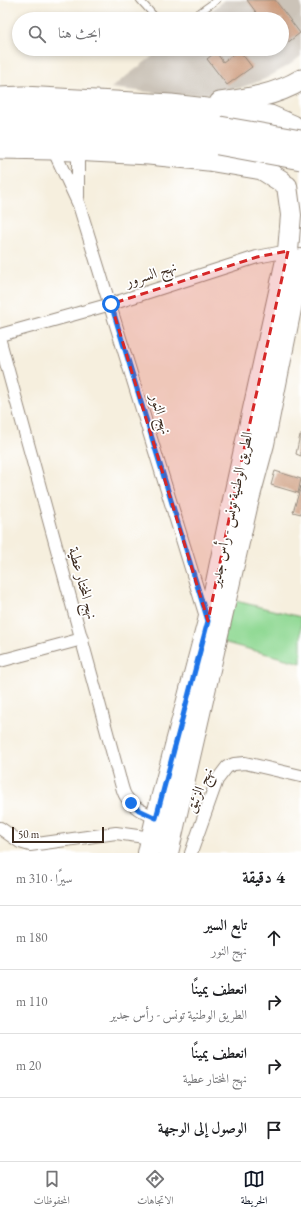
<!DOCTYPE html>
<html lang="ar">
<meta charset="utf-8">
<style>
body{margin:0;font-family:"EB Garamond",Amiri,serif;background:#f6f6f6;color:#202124;direction:rtl}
.scale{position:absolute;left:12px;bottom:10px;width:92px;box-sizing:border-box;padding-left:4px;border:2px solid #3b2a1e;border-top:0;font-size:11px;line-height:14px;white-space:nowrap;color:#3b2a1e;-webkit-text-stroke:3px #fff;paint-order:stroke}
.stop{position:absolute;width:12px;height:12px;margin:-9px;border:3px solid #1a73e8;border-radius:50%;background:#fff}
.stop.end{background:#1a73e8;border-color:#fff;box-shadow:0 1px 4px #0008}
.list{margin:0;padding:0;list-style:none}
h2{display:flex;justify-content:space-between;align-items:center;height:52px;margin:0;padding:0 16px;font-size:17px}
h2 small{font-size:13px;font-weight:400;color:#757577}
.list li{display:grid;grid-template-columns:26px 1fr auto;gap:12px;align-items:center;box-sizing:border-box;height:64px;padding:0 16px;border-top:1px solid #e0e0e0}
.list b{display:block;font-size:15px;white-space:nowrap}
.list p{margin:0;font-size:13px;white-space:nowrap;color:#757577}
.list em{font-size:13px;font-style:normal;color:#757577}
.icon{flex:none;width:22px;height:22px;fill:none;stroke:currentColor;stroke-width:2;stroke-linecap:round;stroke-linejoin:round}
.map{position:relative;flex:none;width:301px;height:853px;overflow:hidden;direction:ltr}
.search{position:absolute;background:#fff;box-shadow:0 2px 6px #0003;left:12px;right:12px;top:12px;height:44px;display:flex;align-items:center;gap:10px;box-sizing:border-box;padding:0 14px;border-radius:22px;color:#757577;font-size:15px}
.sheet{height:308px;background:#fff}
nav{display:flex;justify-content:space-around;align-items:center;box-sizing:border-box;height:56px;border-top:1px solid #e0e0e0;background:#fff;font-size:11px;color:#757577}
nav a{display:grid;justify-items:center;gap:2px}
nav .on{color:#111827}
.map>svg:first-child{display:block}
.industrial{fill:#cbc3b8}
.green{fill:#91d994;stroke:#668259}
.building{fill:#cd9c7e}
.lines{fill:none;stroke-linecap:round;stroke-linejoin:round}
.service-casing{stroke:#988c7e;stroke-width:8}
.minor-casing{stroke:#988c7e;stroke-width:14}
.primary-casing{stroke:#988c7e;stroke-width:22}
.trunk-casing{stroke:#988c7e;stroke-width:23}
.service{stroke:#fff;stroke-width:6}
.minor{stroke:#fff;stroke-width:12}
.primary{stroke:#fff;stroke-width:20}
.trunk{stroke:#fff;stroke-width:21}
.trunk-bridge-casing{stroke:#988c7e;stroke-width:23;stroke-linecap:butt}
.trunk-bridge{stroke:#fff;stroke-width:21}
.route{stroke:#1a73e8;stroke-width:5}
.marked{fill:#d62828;fill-opacity:0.2;stroke:#d62828;stroke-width:3;stroke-dasharray:8 5;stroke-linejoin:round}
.labels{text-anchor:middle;stroke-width:3.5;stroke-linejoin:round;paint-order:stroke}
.street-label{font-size:15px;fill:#3b2a1e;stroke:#fff}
</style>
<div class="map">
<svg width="301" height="853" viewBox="0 0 301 853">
<rect width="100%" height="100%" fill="#fff"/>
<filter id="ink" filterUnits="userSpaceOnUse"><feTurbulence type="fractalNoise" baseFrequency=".025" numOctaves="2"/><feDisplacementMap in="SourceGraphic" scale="8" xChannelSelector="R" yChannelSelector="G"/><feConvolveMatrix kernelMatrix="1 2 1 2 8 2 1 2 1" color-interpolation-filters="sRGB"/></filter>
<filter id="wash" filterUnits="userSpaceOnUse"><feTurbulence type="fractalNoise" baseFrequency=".012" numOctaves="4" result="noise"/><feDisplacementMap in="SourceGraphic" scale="16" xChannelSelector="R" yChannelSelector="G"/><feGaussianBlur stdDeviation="0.9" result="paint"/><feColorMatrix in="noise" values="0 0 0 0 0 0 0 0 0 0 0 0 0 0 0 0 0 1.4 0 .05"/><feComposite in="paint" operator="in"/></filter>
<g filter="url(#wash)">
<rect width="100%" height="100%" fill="#f6efde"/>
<path class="industrial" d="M 225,0 L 301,0 L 301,56 L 291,64 L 265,79 L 240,88 L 206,94 L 176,95 L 111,88 L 162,49 L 282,49 L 282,19 L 201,19 Z"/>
<path class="green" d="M 232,600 L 301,617 L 301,663 L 222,642 Z"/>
<g id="blocks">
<path class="building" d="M 247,0 L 275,0 L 300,33 L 282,47 L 282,19 L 261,19 Z
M 210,11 L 217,19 L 201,19 Z
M 239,50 L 252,67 L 227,85 L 207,59 L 216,52 L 223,62 Z
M 300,435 L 301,435 L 301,456 L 296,454 Z
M 275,471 L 301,479 L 298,493 L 271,485 Z
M 301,486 L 301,514 L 293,512 Z"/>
</g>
</g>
<g filter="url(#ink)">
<use href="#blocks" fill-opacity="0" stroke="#988c7e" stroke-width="1"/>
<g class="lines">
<defs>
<path id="service" d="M 140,0 L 157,19
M 190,19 L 217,0"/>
<path id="minor" d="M 53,149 L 79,205 L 206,617
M 78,150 L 78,197
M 0,335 L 111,304 L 257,257 L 288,251
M 0,341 L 120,780 C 122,786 123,794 127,798 C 133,808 146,813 156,818
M 0,661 L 82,639
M 0,828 L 20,842 L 30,845 L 116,833 L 152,838
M 191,853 L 217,780 L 227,767 L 234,764 L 245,763 L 301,776"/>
<path id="primary" d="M 148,853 L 156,818 L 208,621 L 234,495 L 288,251 L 291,215 L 287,186
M 168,853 L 248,503 L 264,444 L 301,259"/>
<path id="trunk" d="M 0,98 L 23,97 L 77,100 L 171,105 L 270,116 L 293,126
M 220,103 C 248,99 276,95 301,80
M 0,115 L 148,121 L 220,127
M 0,131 L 145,137 L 218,144
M 0,148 L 53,149 L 149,154 L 208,160 L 262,169 L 281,181"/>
</defs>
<use href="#service" class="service-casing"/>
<use href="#minor" class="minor-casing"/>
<use href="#primary" class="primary-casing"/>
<use href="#trunk" class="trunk-casing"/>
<use href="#service" class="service"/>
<use href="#minor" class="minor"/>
<use href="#primary" class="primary"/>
<use href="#trunk" class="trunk"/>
<defs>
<path id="trunk-bridge" d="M 220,127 L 301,141
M 218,144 L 301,159"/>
</defs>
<use href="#trunk-bridge" class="trunk-bridge-casing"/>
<use href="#trunk-bridge" class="trunk-bridge"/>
</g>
</g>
<g class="lines" filter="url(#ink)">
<path class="route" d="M 111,304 L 208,621 L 156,818 L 139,810 L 131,803"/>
</g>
<path class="marked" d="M 288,251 L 234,495 L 208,621 L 111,304 L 257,257 Z"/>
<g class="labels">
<g class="street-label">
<text transform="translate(151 274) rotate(-18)" y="5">نهج السرور</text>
<text transform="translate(161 414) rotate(73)" y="5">نهج النور</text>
<text transform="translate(231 509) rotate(-78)" y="5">الطريق الوطنية تونس - رأس جدير</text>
<text transform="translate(83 583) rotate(75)" y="5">نهج المختار عطية</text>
<text transform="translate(199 790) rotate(-66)" y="5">نهج الزئبق</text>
</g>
</g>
</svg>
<div class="scale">50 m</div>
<div class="stop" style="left:111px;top:304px"></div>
<div class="stop end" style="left:131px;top:803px"></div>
<div class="search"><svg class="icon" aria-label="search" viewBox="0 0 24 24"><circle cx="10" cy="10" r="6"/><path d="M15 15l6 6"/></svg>ابحث هنا</div>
</div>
<section class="sheet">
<h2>4 دقيقة<small>سيرًا · 310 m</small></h2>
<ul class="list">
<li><svg class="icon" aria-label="ahead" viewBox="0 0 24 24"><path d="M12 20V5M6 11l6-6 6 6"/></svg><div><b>تابع السير</b><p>نهج النور</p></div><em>180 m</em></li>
<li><svg class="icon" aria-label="right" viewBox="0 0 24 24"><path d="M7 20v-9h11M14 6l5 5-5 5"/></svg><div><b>انعطف يمينًا</b><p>الطريق الوطنية تونس - رأس جدير</p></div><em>110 m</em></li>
<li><svg class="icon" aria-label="right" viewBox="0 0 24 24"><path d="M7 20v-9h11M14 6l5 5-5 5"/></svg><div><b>انعطف يمينًا</b><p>نهج المختار عطية</p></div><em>20 m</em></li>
<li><svg class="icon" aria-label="arrive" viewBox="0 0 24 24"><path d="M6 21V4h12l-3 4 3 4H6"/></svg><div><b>الوصول إلى الوجهة</b></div></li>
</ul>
</section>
<nav>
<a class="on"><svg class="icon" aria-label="map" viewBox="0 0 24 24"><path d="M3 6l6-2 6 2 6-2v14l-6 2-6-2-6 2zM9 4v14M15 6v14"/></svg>الخريطة</a>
<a><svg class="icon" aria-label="directions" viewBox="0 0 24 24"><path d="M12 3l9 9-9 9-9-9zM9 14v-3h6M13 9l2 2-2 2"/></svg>الاتجاهات</a>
<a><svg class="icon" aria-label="saved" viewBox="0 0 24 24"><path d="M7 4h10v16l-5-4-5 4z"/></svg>المحفوظات</a>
</nav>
